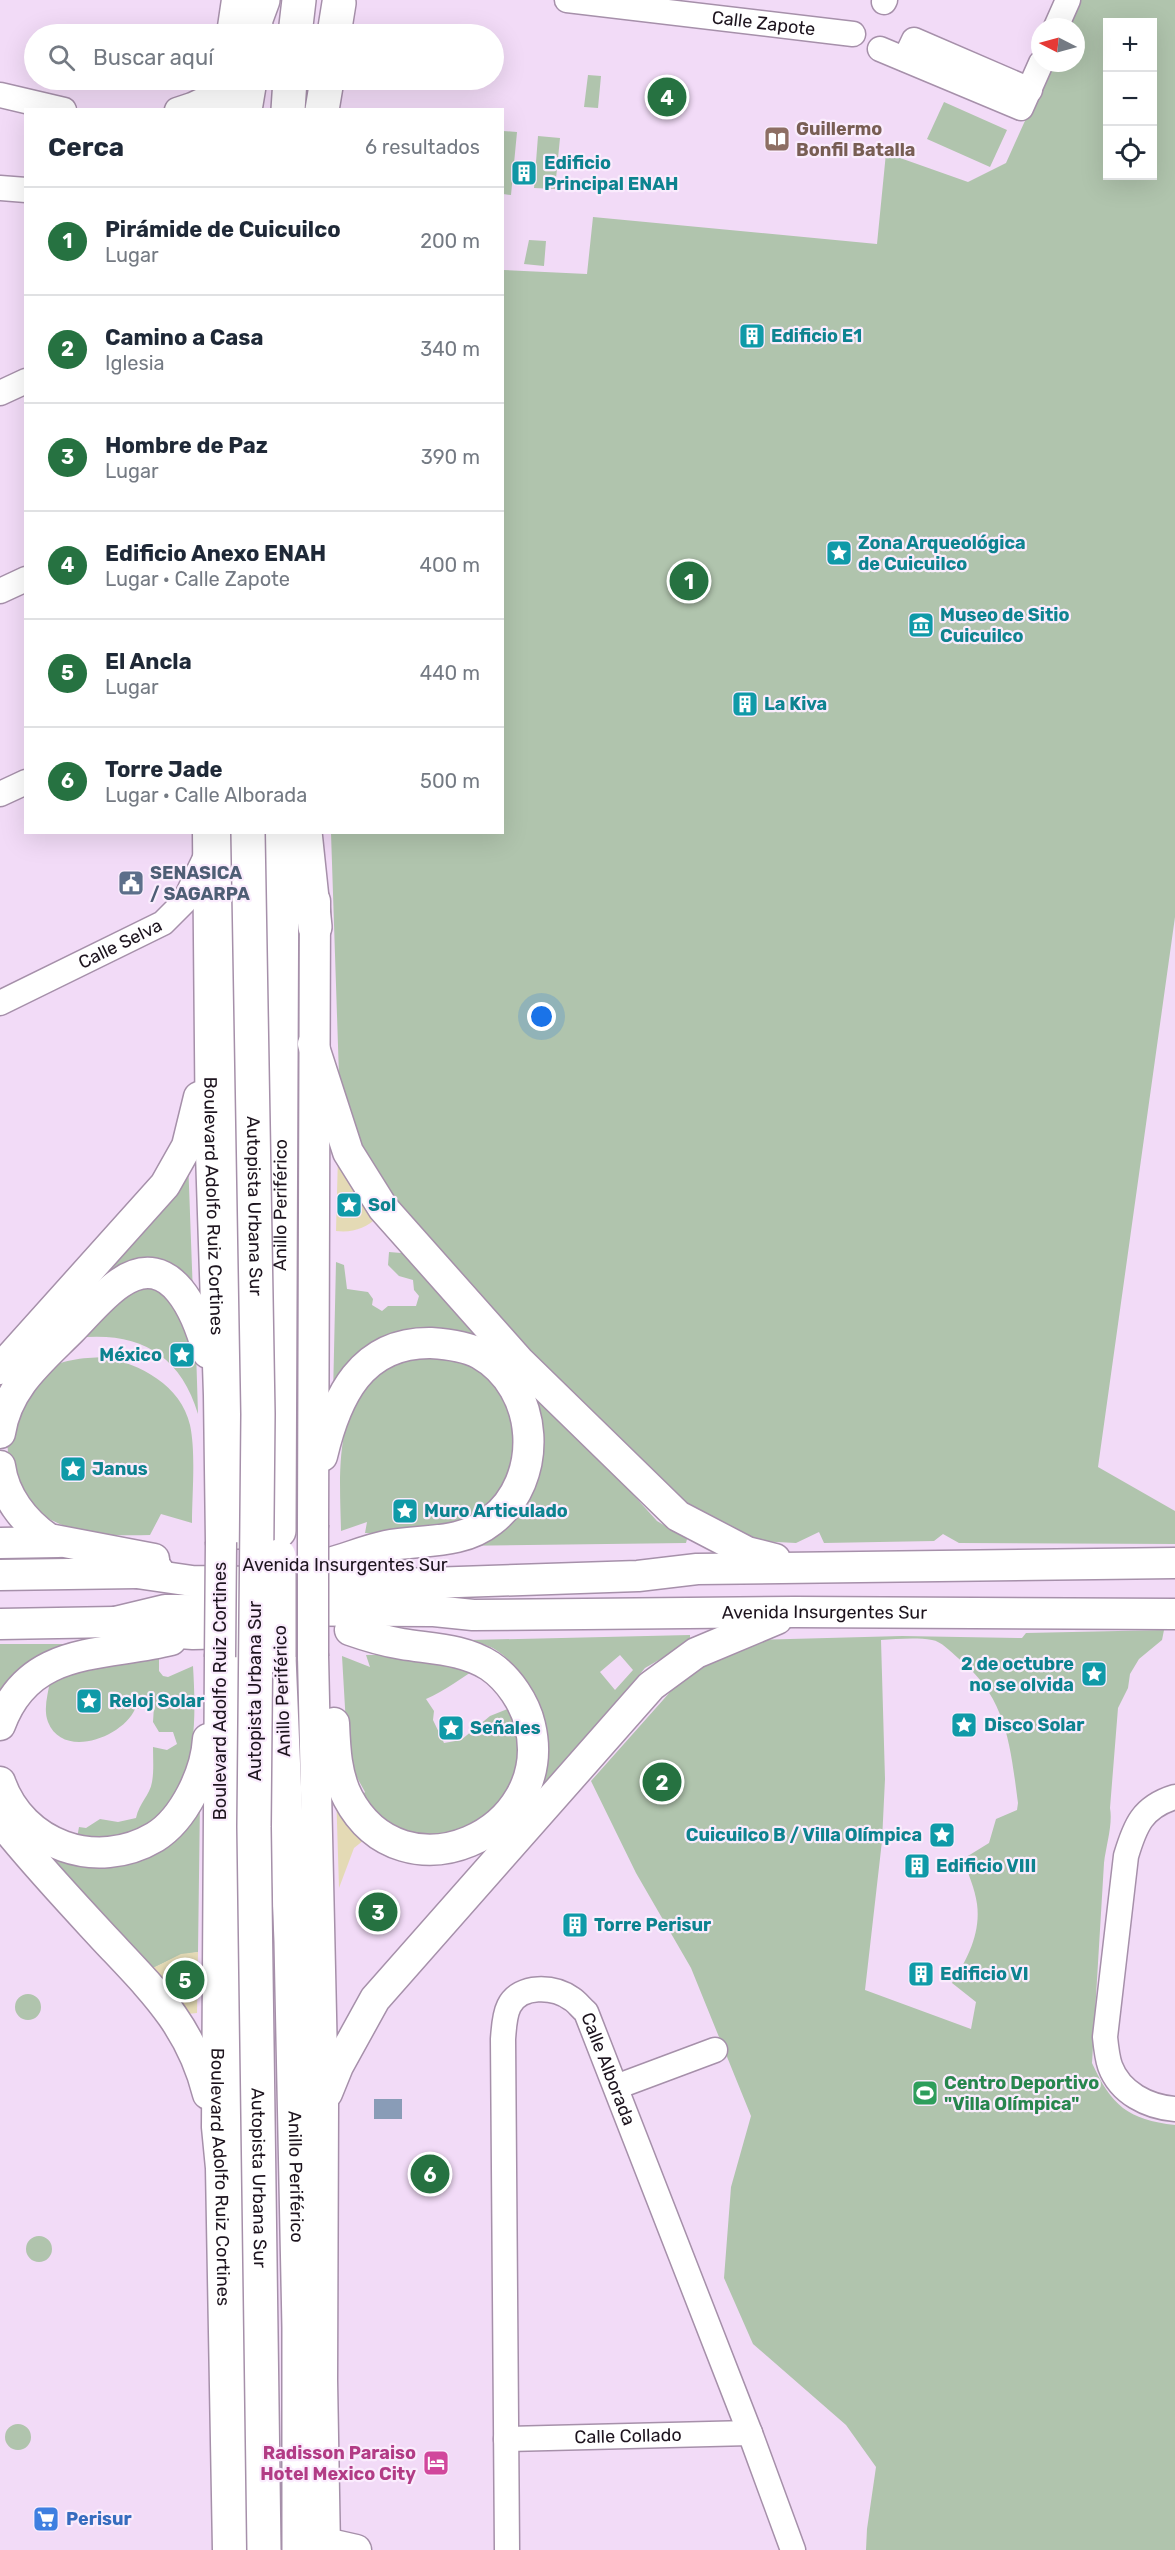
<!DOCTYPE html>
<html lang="es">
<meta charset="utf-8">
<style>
body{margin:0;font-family:Rubik,sans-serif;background:#f2f2f3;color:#1f2937}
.controls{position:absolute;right:18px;top:18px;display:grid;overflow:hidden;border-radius:0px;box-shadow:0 6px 24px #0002}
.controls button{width:54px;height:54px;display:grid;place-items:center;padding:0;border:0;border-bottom:2px solid #e0e1e3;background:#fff;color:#1f2937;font:30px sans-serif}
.compass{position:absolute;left:1031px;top:18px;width:54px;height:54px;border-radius:50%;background:#fff;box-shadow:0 6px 24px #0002;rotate:276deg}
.you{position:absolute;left:542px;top:1017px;width:21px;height:21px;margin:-15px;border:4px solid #fff;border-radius:50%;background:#1a73e8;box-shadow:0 0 0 9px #1a73e833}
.badge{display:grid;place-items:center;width:39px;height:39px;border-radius:50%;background:#267241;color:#fff;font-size:20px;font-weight:700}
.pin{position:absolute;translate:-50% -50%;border:3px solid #fff;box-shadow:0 2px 6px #0006}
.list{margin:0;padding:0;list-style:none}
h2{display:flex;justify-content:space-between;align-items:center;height:78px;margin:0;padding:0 24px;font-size:26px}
h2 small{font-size:20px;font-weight:400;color:#747a83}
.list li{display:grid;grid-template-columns:39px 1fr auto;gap:18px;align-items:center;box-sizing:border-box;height:108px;padding:0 24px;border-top:2px solid #e0e1e3}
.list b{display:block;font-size:22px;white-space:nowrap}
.list p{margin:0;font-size:20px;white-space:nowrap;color:#747a83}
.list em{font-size:20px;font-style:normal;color:#747a83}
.icon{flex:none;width:33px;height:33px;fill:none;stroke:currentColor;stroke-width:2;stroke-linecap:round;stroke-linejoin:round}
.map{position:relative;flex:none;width:1175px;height:2550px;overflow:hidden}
.search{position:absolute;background:#fff;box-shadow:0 6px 24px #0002;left:24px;top:24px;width:480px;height:66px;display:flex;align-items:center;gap:15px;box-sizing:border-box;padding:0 21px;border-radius:33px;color:#747a83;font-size:22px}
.panel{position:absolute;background:#fff;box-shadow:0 6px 24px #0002;left:24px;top:108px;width:480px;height:726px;border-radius:0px}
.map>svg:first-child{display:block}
.green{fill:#b0c4ad;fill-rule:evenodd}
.sand{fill:#e4dab5}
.water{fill:#899cb7}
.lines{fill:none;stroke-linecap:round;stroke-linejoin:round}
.minor-casing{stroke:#a690aa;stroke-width:27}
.major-casing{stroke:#a690aa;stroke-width:33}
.highway-casing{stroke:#a690aa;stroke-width:36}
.minor{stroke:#fff;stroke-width:24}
.major{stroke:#fff;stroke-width:30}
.highway{stroke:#fff;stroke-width:33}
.major-bridge-casing{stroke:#a690aa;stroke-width:33;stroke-linecap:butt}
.highway-bridge-casing{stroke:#a690aa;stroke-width:36;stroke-linecap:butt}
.major-bridge{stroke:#fff;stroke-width:30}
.highway-bridge{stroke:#fff;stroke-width:33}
.labels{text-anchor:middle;stroke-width:4.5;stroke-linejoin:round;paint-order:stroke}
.street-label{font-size:18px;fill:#1d141e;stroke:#faecfd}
.education-label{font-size:18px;font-weight:bold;fill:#785e54;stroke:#faecfd;text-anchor:start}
.culture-label{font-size:18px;font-weight:bold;fill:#0d838f;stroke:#faecfd;text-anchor:start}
.service-label{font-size:18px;font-weight:bold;fill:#4e5e75;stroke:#faecfd;text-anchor:start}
.leisure-label{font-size:18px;font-weight:bold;fill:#27864d;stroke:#faecfd;text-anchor:start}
.hotel-label{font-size:18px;font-weight:bold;fill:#b23c85;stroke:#faecfd;text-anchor:end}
.shop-label{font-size:18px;font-weight:bold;fill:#366cbe;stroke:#faecfd;text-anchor:start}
</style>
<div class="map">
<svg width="1175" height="2550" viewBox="0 0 1175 2550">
<rect width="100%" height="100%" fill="#f2dbf7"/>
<path class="green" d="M 1079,0 L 1175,0 L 1175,917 L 1098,1467 L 1175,1511 L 1175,1544 L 959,1543 L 943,1534 L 934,1541 L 824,1543 L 819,1532 L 796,1543 L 756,1541 L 694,1517 L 549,1373 L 378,1184 L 354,1145 L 339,1076 L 331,833 L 502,832 L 503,270 L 587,274 L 593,217 L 877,244 L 886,153 L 968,182 L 1006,163 L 1051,63 L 1076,63 L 1076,27 L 1067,27 ZM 1108,22 L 1152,22 L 1152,176 L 1108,176 Z
M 588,75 L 601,76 L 598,108 L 584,107 Z
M 944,102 L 1007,130 L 990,167 L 927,139 Z
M 503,131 L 517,132 L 511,195 L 503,194 Z
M 538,136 L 560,138 L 555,189 L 534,188 Z
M 529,240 L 546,241 L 544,266 L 524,264 Z
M 188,1159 L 193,1295 L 159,1268 L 0,1400 L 0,1384 Z
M 408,1250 L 514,1363 L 657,1521 L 687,1539 L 686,1543 L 453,1546 L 486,1533 L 536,1411 L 438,1334 L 333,1396 L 336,1262 L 344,1265 L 347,1289 L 368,1292 L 373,1299 L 372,1305 L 382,1311 L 388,1306 L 416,1306 L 419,1296 L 414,1290 L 413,1280 L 399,1276 L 388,1265 L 389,1252 L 401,1253 Z
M 135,1287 L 165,1290 L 196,1350 L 198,1414 C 180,1353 137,1331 76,1338 Z
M 458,1356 L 480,1368 L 514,1411 L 520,1462 L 490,1514 L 414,1535 L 365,1533 L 367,1522 L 341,1531 C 340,1478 333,1409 379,1372 C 383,1369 388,1362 393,1361 C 407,1356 441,1357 458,1356 Z
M 104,1357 C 140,1364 181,1385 190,1425 C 196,1453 192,1494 192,1523 L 161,1514 L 150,1535 C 114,1536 77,1536 44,1516 C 21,1501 1,1454 9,1427 C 12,1417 22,1406 28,1396 C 32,1389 37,1379 43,1373 C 59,1359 83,1358 104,1357 Z
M 1164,1630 L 1162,1640 L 1139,1659 L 1130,1674 L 1128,1688 L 1118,1708 L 1110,1808 C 1113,1824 1106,1846 1104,1863 L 1092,2063 C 1111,2105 1128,2120 1175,2125 L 1175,2550 L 866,2550 L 867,2529 L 876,2467 L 846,2425 L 753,2344 L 724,2278 L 731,2187 L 751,2116 L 691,1968 L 636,1873 L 591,1781 L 695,1664 L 756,1640 L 902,1636 L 1022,1638 L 1026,1633 ZM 881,1640 C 896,1639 917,1637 932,1640 C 941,1641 951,1652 958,1658 C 1007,1698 1010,1744 1018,1803 L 1017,1810 L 996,1819 L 989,1843 L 963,1859 C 968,1873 975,1889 977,1904 C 981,1933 967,1960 952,1983 L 976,2002 L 971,2029 L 865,1990 L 882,1841 L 885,1779 Z
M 690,1635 L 690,1642 L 645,1668 L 531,1805 C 538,1786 547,1766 547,1746 C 547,1710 526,1670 496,1650 C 489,1645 478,1643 470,1640 ZM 620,1655 L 633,1670 L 615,1690 L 600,1672 Z
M 0,1644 L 70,1644 L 0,1704 Z
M 366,1655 L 417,1655 L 481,1666 C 462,1677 445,1691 426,1699 L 434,1711 L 433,1720 L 444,1743 L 461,1740 L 490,1716 L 515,1706 L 525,1753 L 496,1813 L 464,1832 L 427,1837 L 397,1828 L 376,1814 L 360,1798 L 365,1792 L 354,1772 L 346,1725 L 342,1656 L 370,1667 Z
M 114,1659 L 159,1659 L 159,1671 L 163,1676 L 168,1677 L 193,1666 C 197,1732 198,1818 118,1839 C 106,1842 89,1838 77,1838 L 79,1827 L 86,1828 L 100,1819 L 118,1822 L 136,1818 C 139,1803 150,1795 152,1782 C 154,1771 153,1759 153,1747 L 167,1750 L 177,1744 L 173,1732 L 159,1732 L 153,1722 L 154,1706 L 135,1709 C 123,1737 63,1760 48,1722 C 43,1709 48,1694 50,1681 Z
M 200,1800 L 198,1952 L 181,1955 L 151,1969 L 30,1836 L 82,1857 Z
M15 2007a13 13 0 1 1 26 0a13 13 0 1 1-26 0Z
M26 2249a13 13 0 1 1 26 0a13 13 0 1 1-26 0Z
M5 2437a13 13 0 1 1 26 0a13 13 0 1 1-26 0Z"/>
<path class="sand" d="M 338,1156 L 378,1217 C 366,1228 353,1233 336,1231 Z
M 336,1790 L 364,1840 L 354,1848 L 339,1888 Z
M 198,1952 L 197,2013 L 187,2014 L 151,1969 L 181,1954 Z"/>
<path class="water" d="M 374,2099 L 402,2099 L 402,2119 L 374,2119 Z"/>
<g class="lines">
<defs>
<g id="minor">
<path id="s1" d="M 567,0 L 853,34"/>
<path d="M 884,2 L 885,0"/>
<path d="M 1056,27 L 1068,0"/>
<path d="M 880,49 L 1021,108 L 1041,63"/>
<path d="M 905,59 L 914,40 L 1030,90"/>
<path d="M 0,95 L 64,110"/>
<path d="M 177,110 L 192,105 L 226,89"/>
<path d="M 0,188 L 26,190"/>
<path d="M 0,393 L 26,381"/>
<path d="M 0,591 L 26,579"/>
<path d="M 0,794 L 26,782"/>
<path id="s2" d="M 0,1003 L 163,923 L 184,902 L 207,854"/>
<path d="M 1175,1797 C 1142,1807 1135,1826 1126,1856 L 1105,2037 C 1106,2047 1107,2057 1110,2066 C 1120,2093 1148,2107 1175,2109"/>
<path d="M 616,2087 L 715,2050"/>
<path id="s3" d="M 506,2439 L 750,2433"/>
<path id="s4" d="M 507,2550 L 503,2039 C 504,2028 504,2016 509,2006 C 520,1984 554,1986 572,1999 C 577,2002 581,2008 586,2012 L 750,2433 L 793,2550"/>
</g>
<g id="major">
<path d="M 232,34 L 237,0"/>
<path d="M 224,110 L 227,80"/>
<path id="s5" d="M 208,832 L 211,1153 L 219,1395 L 221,1542"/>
<path d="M 313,1044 L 348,1152 L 383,1208 L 519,1361 L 678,1516 L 747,1552 L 775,1559"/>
<path d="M 0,1369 L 165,1185 L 187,1146 L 199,1097"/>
<path d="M 0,1433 C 7,1387 40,1361 71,1330 C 86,1315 102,1295 120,1283 C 172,1247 198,1316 208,1353"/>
<path d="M 322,1456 C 336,1397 361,1342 431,1343 C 447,1344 466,1346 480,1354 C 540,1388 545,1480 491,1521 C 461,1545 422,1539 386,1546 C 367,1550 348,1558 330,1563"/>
<path d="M 0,1466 C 4,1496 24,1522 49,1539 L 154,1559"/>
<path d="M 313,1525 L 315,901"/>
<path d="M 0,1543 L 58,1542"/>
<path d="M 137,1573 L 192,1581 L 400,1584 L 638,1576 L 697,1569 L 1175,1563"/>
<path d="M 0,1575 L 137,1573 L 158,1570"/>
<path id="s6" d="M 115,1622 L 165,1610 L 434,1611 L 473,1615 L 795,1612 L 1175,1614"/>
<path d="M 0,1624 L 115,1622 L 165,1632 L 193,1634 L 279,1632"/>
<path d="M 313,1656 L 323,2104 L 322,2380 L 325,2550"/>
<path id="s7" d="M 220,1657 L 217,2127 L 221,2168 L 228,2550"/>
<path d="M 334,1723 C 335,1748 336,1775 348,1798 C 403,1902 556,1834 530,1725 C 525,1703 509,1679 490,1666 C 464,1649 432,1649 402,1644 C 384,1641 367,1636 350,1630"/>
<path d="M 0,1725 C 29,1645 103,1657 171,1640"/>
<path d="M 0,1782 C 22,1845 96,1872 155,1837 C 184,1819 206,1773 208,1739"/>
<path d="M 0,1820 C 33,1862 70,1901 106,1940 C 153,1990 191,2026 208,2094"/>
<path d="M 327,2093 L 338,2066 L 375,1999 L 651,1686 L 696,1653 L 777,1619"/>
<path d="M 325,2543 L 356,2550"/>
</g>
<g id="highway">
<path d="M 255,34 L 256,19 L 263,0"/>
<path d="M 295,34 L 299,0"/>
<path d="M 334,34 L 339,3"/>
<path d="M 245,110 L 250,80"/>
<path d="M 288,110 L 290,80"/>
<path d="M 322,110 L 327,80"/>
<path d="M 230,832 L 238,1532"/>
<path d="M 305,832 L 315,927"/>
<path id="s8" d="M 279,1531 L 282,832"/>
<path d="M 237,1657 L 245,2550"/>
<path id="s9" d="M 279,1657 L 291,1941 L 299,2328 L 299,2550"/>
</g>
</defs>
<use href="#minor" class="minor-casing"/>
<use href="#major" class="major-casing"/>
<use href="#highway" class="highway-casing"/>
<use href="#minor" class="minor"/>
<use href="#major" class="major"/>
<use href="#highway" class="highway"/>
<defs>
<path id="major-bridge" d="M 313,1525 L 313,1656
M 220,1657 L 221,1542"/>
<g id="highway-bridge">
<path id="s10" d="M 248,832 L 258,1414 L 254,1827 L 264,2550"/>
<path d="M 279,1556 L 279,1657"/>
</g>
</defs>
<use href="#major-bridge" class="major-bridge-casing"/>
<use href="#highway-bridge" class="highway-bridge-casing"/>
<use href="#major-bridge" class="major-bridge"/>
<use href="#highway-bridge" class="highway-bridge"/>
</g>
<defs>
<symbol id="library-square" viewBox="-11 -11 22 22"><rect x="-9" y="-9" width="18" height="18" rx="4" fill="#8d6e63" stroke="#faecfd"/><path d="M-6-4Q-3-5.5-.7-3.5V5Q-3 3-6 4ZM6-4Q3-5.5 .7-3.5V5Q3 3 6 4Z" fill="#fff"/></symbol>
<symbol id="building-square" viewBox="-11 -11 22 22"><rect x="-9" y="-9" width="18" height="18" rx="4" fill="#0f9aa8" stroke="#faecfd"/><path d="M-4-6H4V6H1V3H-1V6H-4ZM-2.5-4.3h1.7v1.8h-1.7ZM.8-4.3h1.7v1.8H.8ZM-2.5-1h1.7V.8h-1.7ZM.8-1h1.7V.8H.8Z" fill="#fff"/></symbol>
<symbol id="sight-square" viewBox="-11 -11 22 22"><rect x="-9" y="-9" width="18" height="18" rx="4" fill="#0f9aa8" stroke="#faecfd"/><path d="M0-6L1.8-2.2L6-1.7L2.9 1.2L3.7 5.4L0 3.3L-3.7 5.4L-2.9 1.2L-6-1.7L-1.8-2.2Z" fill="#fff"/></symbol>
<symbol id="museum-square" viewBox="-11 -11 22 22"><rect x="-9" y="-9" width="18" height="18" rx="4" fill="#0f9aa8" stroke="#faecfd"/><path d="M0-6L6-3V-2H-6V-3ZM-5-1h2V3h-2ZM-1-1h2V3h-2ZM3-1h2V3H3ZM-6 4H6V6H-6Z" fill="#fff"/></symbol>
<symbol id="civic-square" viewBox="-11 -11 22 22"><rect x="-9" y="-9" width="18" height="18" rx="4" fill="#5c6f8a" stroke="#faecfd"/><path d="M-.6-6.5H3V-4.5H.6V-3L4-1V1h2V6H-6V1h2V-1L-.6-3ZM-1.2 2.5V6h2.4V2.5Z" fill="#fff"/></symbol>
<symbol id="stadium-square" viewBox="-11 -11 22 22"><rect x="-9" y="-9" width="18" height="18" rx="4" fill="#2e9e5b" stroke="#faecfd"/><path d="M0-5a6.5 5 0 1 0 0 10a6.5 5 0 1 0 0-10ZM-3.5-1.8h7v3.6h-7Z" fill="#fff"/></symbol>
<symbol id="hotel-square" viewBox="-11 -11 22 22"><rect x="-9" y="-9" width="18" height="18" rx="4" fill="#d1479c" stroke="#faecfd"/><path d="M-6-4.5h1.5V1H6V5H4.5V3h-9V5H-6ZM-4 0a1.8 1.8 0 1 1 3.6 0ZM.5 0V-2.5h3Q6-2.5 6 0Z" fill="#fff"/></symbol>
<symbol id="supermarket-square" viewBox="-11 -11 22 22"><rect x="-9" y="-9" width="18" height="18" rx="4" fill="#3f7fe0" stroke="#faecfd"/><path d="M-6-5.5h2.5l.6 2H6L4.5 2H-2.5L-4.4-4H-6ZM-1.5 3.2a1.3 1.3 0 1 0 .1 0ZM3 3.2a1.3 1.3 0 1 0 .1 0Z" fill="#fff"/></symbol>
</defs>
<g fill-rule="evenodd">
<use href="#library-square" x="762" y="124" width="30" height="30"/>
<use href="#building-square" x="509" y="158" width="30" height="30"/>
<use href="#building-square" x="737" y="321" width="30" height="30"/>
<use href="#sight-square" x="824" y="538" width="30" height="30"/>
<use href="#museum-square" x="906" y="610" width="30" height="30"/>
<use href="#building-square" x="730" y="689" width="30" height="30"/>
<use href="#civic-square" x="116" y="868" width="30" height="30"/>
<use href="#sight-square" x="334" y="1190" width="30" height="30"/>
<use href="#sight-square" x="167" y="1340" width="30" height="30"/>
<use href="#sight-square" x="58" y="1454" width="30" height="30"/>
<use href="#sight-square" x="390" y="1496" width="30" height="30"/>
<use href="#sight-square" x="1079" y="1659" width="30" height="30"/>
<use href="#sight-square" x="74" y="1686" width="30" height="30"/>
<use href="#sight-square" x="949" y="1710" width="30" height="30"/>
<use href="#sight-square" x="436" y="1713" width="30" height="30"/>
<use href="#sight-square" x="927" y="1820" width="30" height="30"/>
<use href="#building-square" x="902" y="1851" width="30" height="30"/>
<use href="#building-square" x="560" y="1910" width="30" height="30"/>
<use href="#building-square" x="906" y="1959" width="30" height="30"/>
<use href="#stadium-square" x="910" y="2078" width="30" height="30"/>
<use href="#hotel-square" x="421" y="2448" width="30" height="30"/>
<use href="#supermarket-square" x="31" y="2504" width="30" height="30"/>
</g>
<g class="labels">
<g class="street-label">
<text dy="6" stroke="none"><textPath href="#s1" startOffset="198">Calle Zapote</textPath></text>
<text dy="6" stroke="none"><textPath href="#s2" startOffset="134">Calle Selva</textPath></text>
<text dy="6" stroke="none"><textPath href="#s5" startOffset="374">Boulevard Adolfo Ruiz Cortines</textPath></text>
<text dy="6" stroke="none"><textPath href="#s10" startOffset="374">Autopista Urbana Sur</textPath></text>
<text dy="6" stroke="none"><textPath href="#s8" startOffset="326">Anillo Periférico</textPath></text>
<text x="345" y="1571">Avenida Insurgentes Sur</text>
<text dy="6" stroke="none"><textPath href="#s6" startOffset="711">Avenida Insurgentes Sur</textPath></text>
<text transform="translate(220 1691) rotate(-90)" y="6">Boulevard Adolfo Ruiz Cortines</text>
<text transform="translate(255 1691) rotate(-90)" y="6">Autopista Urbana Sur</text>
<text transform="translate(282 1691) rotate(-92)" y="6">Anillo Periférico</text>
<text dy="6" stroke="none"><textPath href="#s4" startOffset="696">Calle Alborada</textPath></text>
<text dy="6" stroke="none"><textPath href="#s7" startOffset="520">Boulevard Adolfo Ruiz Cortines</textPath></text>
<text dy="6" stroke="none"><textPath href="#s10" startOffset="1346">Autopista Urbana Sur</textPath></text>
<text dy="6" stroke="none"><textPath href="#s9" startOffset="520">Anillo Periférico</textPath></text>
<text dy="6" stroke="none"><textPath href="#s3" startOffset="122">Calle Collado</textPath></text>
</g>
<g class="education-label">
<text x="796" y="135">Guillermo<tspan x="796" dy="21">Bonfil Batalla</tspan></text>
</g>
<g class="culture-label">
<text x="544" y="169">Edificio<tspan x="544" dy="21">Principal ENAH</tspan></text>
<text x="771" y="342">Edificio E1</text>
<text x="858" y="549">Zona Arqueológica<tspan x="858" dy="21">de Cuicuilco</tspan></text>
<text x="940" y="621">Museo de Sitio<tspan x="940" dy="21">Cuicuilco</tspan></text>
<text x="764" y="710">La Kiva</text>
<text x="368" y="1211">Sol</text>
<text x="162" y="1361" text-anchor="end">México</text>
<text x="92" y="1475">Janus</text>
<text x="424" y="1517">Muro Articulado</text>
<text x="1074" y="1670" text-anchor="end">2 de octubre<tspan x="1074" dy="21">no se olvida</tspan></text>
<text x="109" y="1707">Reloj Solar</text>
<text x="984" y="1731">Disco Solar</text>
<text x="470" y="1734">Señales</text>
<text x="922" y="1841" text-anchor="end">Cuicuilco B / Villa Olímpica</text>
<text x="936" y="1872">Edificio VIII</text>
<text x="594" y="1931">Torre Perisur</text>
<text x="940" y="1980">Edificio VI</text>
</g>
<g class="service-label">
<text x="150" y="879">SENASICA<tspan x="150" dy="21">/ SAGARPA</tspan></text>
</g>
<g class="leisure-label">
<text x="944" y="2089">Centro Deportivo<tspan x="944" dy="21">"Villa Olímpica"</tspan></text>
</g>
<g class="hotel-label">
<text x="416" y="2459">Radisson Paraiso<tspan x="416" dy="21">Hotel Mexico City</tspan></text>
</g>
<g class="shop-label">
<text x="66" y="2525">Perisur</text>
</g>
</g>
</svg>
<div class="controls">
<button>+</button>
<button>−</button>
<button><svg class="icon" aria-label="locate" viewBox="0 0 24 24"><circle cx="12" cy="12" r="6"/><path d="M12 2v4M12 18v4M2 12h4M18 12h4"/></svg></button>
</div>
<svg class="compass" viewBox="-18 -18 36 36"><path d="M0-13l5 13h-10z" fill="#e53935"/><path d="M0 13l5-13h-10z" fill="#747a83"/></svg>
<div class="you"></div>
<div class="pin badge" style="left:689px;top:581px">1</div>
<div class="pin badge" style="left:662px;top:1782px">2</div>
<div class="pin badge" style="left:378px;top:1912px">3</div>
<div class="pin badge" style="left:667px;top:97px">4</div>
<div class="pin badge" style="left:185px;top:1980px">5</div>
<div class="pin badge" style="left:430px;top:2174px">6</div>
<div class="search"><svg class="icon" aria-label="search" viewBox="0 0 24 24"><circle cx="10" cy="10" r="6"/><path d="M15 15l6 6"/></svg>Buscar aquí</div>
<section class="panel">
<h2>Cerca<small>6 resultados</small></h2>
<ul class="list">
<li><span class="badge">1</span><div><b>Pirámide de Cuicuilco</b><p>Lugar</p></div><em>200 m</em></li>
<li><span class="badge">2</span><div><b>Camino a Casa</b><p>Iglesia</p></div><em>340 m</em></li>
<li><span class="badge">3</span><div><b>Hombre de Paz</b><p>Lugar</p></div><em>390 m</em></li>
<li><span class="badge">4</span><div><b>Edificio Anexo ENAH</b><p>Lugar · Calle Zapote</p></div><em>400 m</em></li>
<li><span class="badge">5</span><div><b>El Ancla</b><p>Lugar</p></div><em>440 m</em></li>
<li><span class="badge">6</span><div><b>Torre Jade</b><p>Lugar · Calle Alborada</p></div><em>500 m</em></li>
</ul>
</section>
</div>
